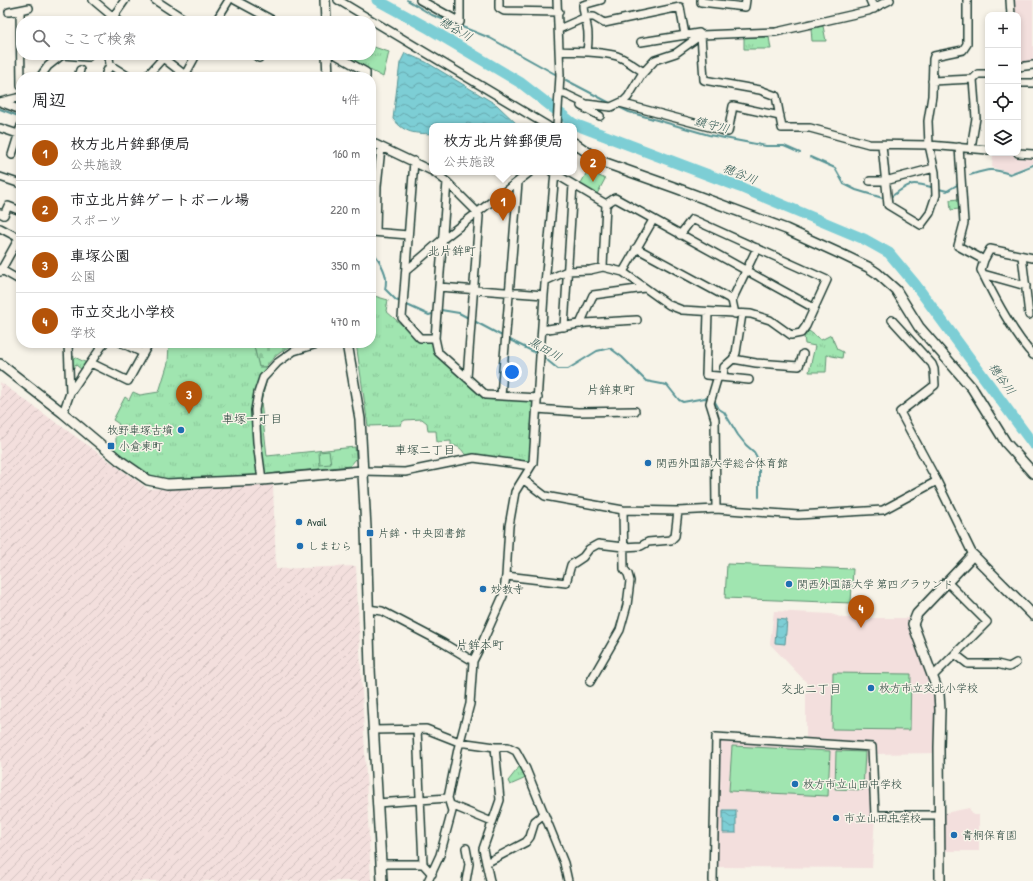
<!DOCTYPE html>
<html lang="ja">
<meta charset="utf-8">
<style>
body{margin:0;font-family:"Patrick Hand","Klee One",sans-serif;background:#f2f2f2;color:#202124}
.controls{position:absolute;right:12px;top:12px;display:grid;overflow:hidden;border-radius:8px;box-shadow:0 2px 6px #0003}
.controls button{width:36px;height:36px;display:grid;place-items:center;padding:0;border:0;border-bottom:1px solid #e0e0e0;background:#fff;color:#202124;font:20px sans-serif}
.you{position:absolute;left:512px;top:372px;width:14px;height:14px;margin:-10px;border:3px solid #fff;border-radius:50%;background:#1a73e8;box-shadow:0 0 0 6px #1a73e833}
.badge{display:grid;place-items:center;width:26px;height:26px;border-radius:50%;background:#b45309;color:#fff;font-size:13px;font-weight:700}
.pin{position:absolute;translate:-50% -33px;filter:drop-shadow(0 1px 2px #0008)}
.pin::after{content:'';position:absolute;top:21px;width:14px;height:12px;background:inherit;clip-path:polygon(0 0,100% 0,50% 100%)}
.popup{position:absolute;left:429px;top:123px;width:148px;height:52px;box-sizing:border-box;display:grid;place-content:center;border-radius:8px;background:#fff;filter:drop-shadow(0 1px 3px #0005);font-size:13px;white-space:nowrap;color:#757577}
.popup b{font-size:15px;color:#202124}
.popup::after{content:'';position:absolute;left:50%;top:100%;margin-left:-8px;border:8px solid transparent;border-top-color:#fff}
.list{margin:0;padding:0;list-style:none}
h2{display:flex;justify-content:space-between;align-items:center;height:52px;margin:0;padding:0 16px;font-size:17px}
h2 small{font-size:13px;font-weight:400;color:#757577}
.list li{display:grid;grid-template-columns:26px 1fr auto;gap:12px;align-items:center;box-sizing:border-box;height:56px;padding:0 16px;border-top:1px solid #e0e0e0}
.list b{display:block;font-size:15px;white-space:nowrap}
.list p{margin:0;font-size:13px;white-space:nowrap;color:#757577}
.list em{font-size:13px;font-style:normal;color:#757577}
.icon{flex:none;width:22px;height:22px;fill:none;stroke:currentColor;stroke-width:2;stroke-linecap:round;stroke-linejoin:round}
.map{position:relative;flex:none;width:1033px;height:881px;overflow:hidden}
.search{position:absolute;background:#fff;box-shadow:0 2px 6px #0003;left:16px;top:16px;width:360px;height:44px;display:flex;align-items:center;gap:10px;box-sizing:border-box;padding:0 14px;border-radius:16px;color:#757577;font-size:15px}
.panel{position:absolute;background:#fff;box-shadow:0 2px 6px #0003;left:16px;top:72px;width:360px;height:276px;border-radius:16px}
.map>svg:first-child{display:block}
.built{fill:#f3dfdd}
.industrial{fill:url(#industrial-furrows)}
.cemetery{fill:url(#cemetery-stones);stroke:#609172}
.park{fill:url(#park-tufts);stroke:#609172}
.pitch{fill:#a0e5b0;stroke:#609172}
.water{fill:url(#water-waves);stroke:#579495}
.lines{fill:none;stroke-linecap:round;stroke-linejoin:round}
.stream{stroke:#579495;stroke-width:2}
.river{stroke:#7dced5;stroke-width:11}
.minor-casing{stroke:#1f3d34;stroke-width:10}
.tertiary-casing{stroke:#1f3d34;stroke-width:12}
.minor{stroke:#f7f3e8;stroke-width:7}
.tertiary{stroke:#f7f3e8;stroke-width:9}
.poi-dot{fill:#1f6fb2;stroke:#f7f3e8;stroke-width:1.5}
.labels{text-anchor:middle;stroke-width:3;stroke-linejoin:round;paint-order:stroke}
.poi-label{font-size:11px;fill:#1f3d34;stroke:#f7f3e8;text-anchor:start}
.water-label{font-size:12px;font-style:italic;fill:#325a54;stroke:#f7f3e8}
.neighbourhood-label{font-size:12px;fill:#1f3d34;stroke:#f7f3e8}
</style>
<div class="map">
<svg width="1033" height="881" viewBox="0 0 1033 881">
<defs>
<pattern id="industrial-furrows" width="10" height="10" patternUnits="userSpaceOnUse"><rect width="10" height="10" fill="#f3dfdd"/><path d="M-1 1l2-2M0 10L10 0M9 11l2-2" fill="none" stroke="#d0c0be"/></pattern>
<pattern id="cemetery-stones" width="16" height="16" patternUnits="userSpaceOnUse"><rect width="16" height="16" fill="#a0e5b0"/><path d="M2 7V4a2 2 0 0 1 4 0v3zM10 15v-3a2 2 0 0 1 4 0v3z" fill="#89c598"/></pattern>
<pattern id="park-tufts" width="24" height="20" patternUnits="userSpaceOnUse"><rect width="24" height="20" fill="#a0e5b0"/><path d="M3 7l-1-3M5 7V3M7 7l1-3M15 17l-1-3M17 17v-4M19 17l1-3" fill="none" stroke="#89c598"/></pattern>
<pattern id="water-waves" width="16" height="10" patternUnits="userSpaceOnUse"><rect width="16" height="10" fill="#7dced5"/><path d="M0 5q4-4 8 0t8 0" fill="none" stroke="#66a8ae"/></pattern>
</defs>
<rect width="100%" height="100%" fill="#f7f3e8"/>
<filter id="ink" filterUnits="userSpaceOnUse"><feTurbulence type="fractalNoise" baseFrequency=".025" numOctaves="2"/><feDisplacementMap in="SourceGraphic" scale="8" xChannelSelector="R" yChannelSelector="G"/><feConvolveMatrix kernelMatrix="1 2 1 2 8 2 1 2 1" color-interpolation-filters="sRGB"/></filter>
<g filter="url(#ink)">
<path class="built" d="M 1010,0 L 1033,0 L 1033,65 L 1018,67 L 1018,15 L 1011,15 Z
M 993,153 L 1033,156 L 1033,163 L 1012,172 L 1007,172 L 992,167 Z
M 774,611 L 831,614 L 843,618 L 916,618 L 939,694 L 939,753 L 873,754 L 875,815 L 872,868 L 714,867 L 716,737 L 806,742 L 806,682 L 770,644 Z
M 969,808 L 973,815 L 979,815 L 979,851 L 944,851 L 945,813 Z"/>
<path class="industrial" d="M 0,382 L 148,489 L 273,485 L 276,569 L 356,566 L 371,881 L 0,881 Z"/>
<path class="cemetery" d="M 253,343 L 299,343 C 283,349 276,355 265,367 L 259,367 Z"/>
<path class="park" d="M 823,26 L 826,41 L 812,41 L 811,29 Z
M 744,37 L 769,37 L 771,49 L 744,49 Z
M 371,46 L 389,52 L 383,77 L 342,55 L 371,55 Z
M 958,199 L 959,209 L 951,210 L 950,200 Z
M 371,295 L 388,300 L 386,311 L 419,340 L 435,341 L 435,354 L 486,397 L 531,400 L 534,404 L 530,459 L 527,462 L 478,455 L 466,456 C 462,449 459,446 451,445 L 451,441 L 437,442 L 436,431 L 428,431 L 427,423 L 422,419 L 405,420 L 402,422 L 401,425 L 368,426 L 356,343 L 371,343 Z
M 809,331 L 821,340 L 831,335 L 837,349 L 843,352 L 842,358 L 827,355 L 826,372 L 809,372 L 815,346 L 805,344 L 804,336 Z
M 169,343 L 253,343 L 259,367 L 265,367 L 268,375 L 261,402 L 267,456 L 355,447 L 356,459 L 350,466 L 276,473 L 248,479 L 159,483 L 106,449 L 116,444 L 116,429 L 119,424 L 113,420 L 125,397 L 129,400 L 133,392 L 140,395 L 159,392 L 168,363 Z
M 70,355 L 87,363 L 82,370 L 76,365 L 72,370 Z
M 520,766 L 526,778 L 510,785 L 508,781 Z"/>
<path class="pitch" d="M 588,170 L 605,179 L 597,194 L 580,185 Z
M 329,451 L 331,464 L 320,465 L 319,452 Z
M 727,564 L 853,569 L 851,603 L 725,598 Z
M 833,673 L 911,674 L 910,730 L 832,729 Z
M 732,746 L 830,751 L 828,796 L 729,791 Z
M 836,751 L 865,752 L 863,790 L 835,789 Z"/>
<path class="water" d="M 405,53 L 426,62 L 497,105 L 519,126 L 432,126 L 432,134 C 414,133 406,134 393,119 L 400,63 Z
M 777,619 L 787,620 L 785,644 L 775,643 Z
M 723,810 L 736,810 L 736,833 L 723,833 Z"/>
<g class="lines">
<path class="stream" d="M 407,0 L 432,15 L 490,38 L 555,74
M 566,80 L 610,103
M 621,108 L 629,112 L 709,135 L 766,146 L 784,146 L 800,153
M 0,109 L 21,117
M 810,157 L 835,168 L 844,184 L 856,190 L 886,199
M 970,175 C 989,169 991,168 1010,174 L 1033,165
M 939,189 L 947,191 L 957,185
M 892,196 C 910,184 909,181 931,187
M 371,252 C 378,255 386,273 386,280 C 386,283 386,286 385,289 L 396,300 L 429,315 L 435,313
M 439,311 L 441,310 L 459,313 L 504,337
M 508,339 L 538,354
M 542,356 L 558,369 L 568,369 L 597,351 L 610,348 L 622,357 L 646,381 L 667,385 L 679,400 L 683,402 L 705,398 L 715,402 L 719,409 L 724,412 L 738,435 L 746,445 L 754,452 L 759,461 L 759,497"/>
<path class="river" d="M 377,0 L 430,29 L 521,83 L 574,124 L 740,187 L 864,239 L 889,253 L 915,284 L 1033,444"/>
<defs>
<path id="minor" d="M 93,0 L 118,21
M 155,0 L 187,21
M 235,0 L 274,21
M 338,0 L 548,126
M 420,0 L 460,22 L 460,0
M 499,0 L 499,8 L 504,11 L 559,12
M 701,0 L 701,2 L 745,7 L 746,0
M 870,0 L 874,9
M 1010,0 L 1011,15
M 20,10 L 21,86
M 9,12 L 29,8
M 113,17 L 125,0
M 216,21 L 229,0
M 559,29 L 586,17 L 594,17 L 604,23 L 680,7 L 685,35
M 701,35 L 704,80 L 760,90 L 776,96 L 782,128 L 810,128 L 869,144 L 929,145 L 988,150
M 641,42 L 699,33 L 701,35 L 776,32 L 868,11 L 890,0
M 560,51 C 577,52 601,51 617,56 C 626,59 635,67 644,72
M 587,52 C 588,44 589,35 587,26 C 586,19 583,13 583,5 L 601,0
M 62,55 L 88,57
M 110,55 L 109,57 L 110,65 L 129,77
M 159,55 L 185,75 L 190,77
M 255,55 L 259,58 L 261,55
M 336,55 L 366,72 L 366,77
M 1018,67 L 1033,65
M 40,77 L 48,66 L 62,55
M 78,77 L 80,70
M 106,77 L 106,73 L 110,65
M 146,77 L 163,58
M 184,77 L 196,55
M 932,81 L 973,79 L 978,74 L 988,74
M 1018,83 L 1033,83
M 560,94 L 565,94 L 586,104 L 611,107 L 624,101 L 628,97 L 642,74 L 655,60 L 676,53 L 701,35
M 0,102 L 21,110
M 0,102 L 21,97
M 620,103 L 728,132 L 733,106 L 780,116
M 581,106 L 600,116
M 557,126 L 560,75 L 557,0
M 0,128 L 21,135
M 371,142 L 432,171
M 882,145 L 888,205 L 921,225 L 930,213 L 936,195 L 935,172 L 929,145 L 928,121 L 932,96 L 933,59 L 934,56 L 963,50 L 967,44 L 967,0
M 959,147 L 964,223 L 958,246 L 984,260
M 971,148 L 976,118 L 973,79
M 1018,153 L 1033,154
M 12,155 L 21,126
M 414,161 L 402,318 L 420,338 L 435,338 L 438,352 L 486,395 L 538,398
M 434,172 L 447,182 L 478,213 L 479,216 L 467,378
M 552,172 L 606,204 L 615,198 L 814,308
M 0,177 L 21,184
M 870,181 L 885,181 L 934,168
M 0,213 L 4,215 L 8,206 L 21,211
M 0,228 L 19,238 L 0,272
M 372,232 L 408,235
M 376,232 L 377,186 L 381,148
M 636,248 L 732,300
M 1022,256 L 1029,315
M 1033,258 L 990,249 L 984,260 L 981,270 C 994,297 1013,333 1033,355
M 603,267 L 606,204
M 0,269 L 21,281
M 407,270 L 443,239 L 530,172
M 623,272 L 653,220
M 983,274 L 1026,286
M 545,281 L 567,271 L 590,270 L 603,267 L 623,272 L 669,305 L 682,310 L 751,314 L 770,320 L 791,335 L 801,333 L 806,326 L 827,280 L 692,219 L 680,235
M 439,287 L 544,295
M 708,312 L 706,375 L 718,376 L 710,403 L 715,419 L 716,509
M 735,314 L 732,300 L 757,248
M 892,320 L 932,364 L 934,369 L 935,385 L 900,412 L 937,481 L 973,555
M 580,324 L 593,295 L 645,288
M 564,327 L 573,185
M 542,330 L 585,323 L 637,320
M 435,338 L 447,182
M 68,343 L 70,393
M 122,343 L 143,353
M 733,359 L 756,363 L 799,366 L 803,354
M 91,363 L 128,381 L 149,343
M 720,377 L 749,380
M 723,377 L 724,367 L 733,359 L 736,353 L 742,314
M 501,396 L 518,182
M 537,409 L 578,412 L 635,411
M 63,413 L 70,393 L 104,343
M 362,471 L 405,472 L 474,458 L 531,466
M 262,480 L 257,442 L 255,410 L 258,393 L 263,378 L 277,363 L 294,351 L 320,343
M 524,480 L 545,496 L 623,510 L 678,511 L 716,509 L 798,515 L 883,510 L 937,481
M 506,576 L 566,583 L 571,565 L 583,557 L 589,549 L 598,544 L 623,547 L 641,546 L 648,542 L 671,540 L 675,536 L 678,511
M 368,609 L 382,611 L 443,643 L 473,661
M 955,654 L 968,664 L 997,664 L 1009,667 L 1016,663
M 932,677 L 987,622 L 947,582
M 590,682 L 620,630 L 627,605 L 630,581 L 628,574 L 624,569 L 623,510
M 417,729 L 423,864 L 432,874
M 373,730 L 426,729 L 459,742 L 495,747 L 508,747 L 516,751 L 526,769 L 564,863 L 568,881
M 377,803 L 448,798
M 451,805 L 492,822
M 466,848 L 469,864 L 466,881
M 486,863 L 526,842 L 530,837 L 535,821 L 544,814
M 381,864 L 423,864
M 428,881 L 440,855 L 452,811 L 448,798 L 458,749 L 470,704 L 473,661 L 483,641 L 503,596 L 506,576 L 509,526 L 515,492 L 533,463 L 544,295 L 555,172
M 490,881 L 483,849 L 500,800 L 495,747
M 713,881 L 716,737 L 872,747 L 875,815 L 939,815"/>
<path id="tertiary" d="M 325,0 L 326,21
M 327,55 L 328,77
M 574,143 L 600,161 L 676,188 L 786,229 L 843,255 L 868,267 L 877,273 L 896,290 L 919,327 L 972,388 L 1006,443 L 1033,473
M 347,343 L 360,419 L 366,528 L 370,669 L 382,881
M 0,364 L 63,413 L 119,460 L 148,480 L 167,484 L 262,480 L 362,471
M 940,881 L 939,747 L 940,710 L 939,694 L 913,624 L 917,614 L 973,555 L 1033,615"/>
</defs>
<use href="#minor" class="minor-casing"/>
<use href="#tertiary" class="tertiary-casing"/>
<use href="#minor" class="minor"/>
<use href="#tertiary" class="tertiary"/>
</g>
</g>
<g class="poi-dot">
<circle cx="181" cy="430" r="4"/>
<rect x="107" y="442" width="8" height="8" rx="2"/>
<circle cx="648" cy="463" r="4"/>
<circle cx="299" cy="522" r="4"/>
<rect x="366" y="529" width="8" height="8" rx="2"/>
<circle cx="300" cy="546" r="4"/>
<circle cx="789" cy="584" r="4"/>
<circle cx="483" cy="589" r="4"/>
<circle cx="871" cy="688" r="4"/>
<circle cx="795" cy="784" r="4"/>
<circle cx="836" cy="818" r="4"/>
<circle cx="954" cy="835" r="4"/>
</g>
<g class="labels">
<g class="poi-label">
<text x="173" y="434" text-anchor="end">牧野車塚古墳</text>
<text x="119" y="450">小倉東町</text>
<text x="656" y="467">関西外国語大学総合体育館</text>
<text x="307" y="526">Avail</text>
<text x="378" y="537">片鉾・中央図書館</text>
<text x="308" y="550">しまむら</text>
<text x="797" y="588">関西外国語大学 第四グラウンド</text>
<text x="491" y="593">妙教寺</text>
<text x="879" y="692">枚方市立交北小学校</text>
<text x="803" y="788">枚方市立山田中学校</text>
<text x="844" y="822">市立山田中学校</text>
<text x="962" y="839">青桐保育園</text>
</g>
<g class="water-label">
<text transform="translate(456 29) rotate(31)" y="4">穂谷川</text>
<text transform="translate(712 125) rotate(14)" y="4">鎮守川</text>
<text transform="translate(740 174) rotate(22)" y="4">穂谷川</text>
<text transform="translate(545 349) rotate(30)" y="4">黒田川</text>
<text transform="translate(1002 379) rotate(54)" y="4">穂谷川</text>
</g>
<g class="neighbourhood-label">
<text x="452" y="255">北片鉾町</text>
<text x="611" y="394">片鉾東町</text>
<text x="252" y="423">車塚一丁目</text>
<text x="425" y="454">車塚二丁目</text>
<text x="480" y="649">片鉾本町</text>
<text x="811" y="693">交北二丁目</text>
</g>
</g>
</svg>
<div class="controls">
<button>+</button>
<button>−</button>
<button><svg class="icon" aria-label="locate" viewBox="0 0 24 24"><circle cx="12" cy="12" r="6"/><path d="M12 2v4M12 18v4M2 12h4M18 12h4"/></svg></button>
<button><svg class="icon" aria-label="layers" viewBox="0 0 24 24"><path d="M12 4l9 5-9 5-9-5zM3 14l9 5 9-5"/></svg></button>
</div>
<div class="you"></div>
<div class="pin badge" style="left:503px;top:221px">1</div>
<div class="popup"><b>枚方北片鉾郵便局</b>公共施設</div>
<div class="pin badge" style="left:593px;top:182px">2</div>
<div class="pin badge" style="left:189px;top:414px">3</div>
<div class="pin badge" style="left:861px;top:628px">4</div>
<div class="search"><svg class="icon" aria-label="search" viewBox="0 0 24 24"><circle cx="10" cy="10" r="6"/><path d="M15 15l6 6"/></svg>ここで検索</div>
<section class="panel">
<h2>周辺<small>4件</small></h2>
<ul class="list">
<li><span class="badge">1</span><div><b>枚方北片鉾郵便局</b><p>公共施設</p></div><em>160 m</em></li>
<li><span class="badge">2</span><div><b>市立北片鉾ゲートボール場</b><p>スポーツ</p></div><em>220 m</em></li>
<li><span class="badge">3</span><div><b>車塚公園</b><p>公園</p></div><em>350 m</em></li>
<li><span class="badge">4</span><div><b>市立交北小学校</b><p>学校</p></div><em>470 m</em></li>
</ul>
</section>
</div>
